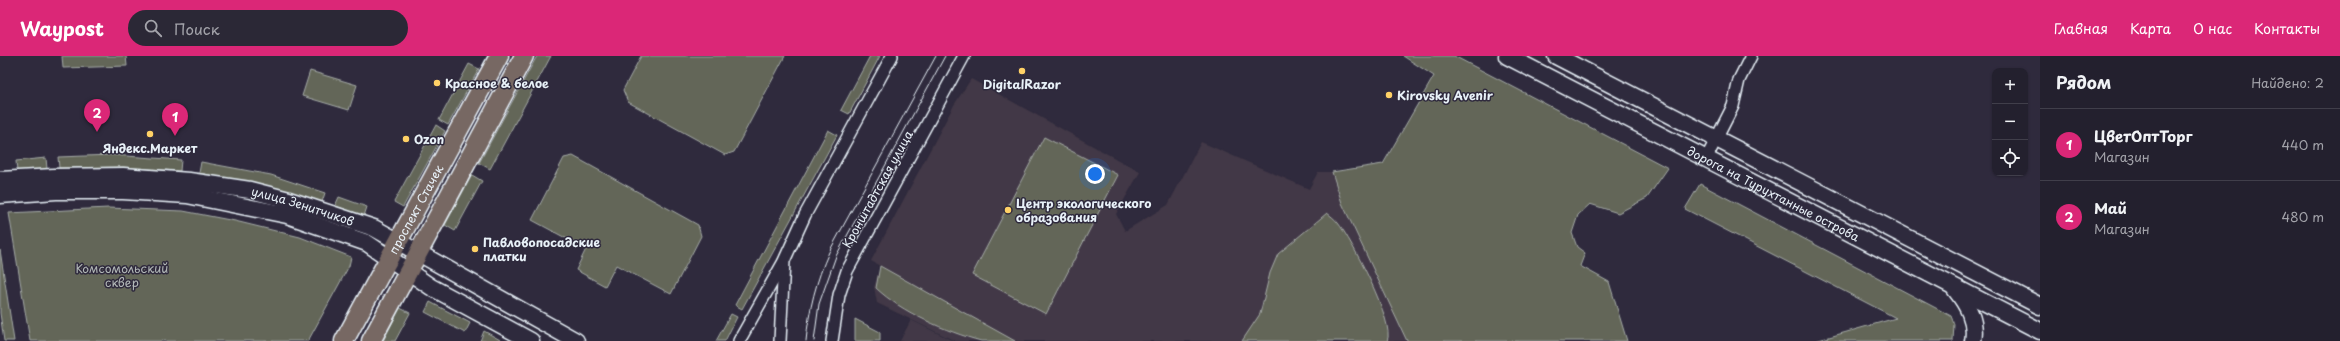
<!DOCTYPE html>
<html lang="ru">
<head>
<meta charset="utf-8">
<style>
	:root { --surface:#23202e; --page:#2b2836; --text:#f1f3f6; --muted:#a3a3aa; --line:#403e4a; --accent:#db2777 }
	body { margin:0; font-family:"Playpen Sans",sans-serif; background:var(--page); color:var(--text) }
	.controls { position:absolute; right:12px; top:12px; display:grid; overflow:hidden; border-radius:8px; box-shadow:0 1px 3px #0004 }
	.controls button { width:36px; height:36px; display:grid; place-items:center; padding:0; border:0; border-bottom:1px solid var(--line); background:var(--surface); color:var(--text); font:20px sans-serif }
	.you { position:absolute; left:1095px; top:118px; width:14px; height:14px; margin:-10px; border:3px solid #fff; border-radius:50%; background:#1a73e8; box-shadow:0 0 0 6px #1a73e833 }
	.badge { display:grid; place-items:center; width:26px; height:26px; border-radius:50%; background:var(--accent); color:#fff; font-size:13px; font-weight:700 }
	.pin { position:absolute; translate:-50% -33px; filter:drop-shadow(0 1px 2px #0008) }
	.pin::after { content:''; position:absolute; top:21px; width:14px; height:12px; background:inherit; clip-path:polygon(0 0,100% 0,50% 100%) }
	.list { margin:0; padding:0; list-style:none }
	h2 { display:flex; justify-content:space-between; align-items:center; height:52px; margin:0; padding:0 16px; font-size:17px }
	h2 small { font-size:13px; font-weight:400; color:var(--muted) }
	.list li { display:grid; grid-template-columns:26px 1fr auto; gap:12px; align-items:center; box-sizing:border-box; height:72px; padding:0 16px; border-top:1px solid var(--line) }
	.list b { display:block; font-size:15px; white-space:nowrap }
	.list p { margin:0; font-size:13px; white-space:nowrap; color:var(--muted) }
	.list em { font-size:13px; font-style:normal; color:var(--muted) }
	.icon { flex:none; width:22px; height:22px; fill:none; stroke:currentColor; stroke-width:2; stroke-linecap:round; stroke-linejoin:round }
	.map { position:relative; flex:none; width:2040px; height:285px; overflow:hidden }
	header { display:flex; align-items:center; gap:24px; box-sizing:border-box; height:56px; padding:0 20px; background:var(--accent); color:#fff }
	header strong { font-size:19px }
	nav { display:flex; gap:22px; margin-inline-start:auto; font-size:14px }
	.search { width:280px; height:36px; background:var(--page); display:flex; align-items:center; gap:10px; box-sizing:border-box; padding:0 14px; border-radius:22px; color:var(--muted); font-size:15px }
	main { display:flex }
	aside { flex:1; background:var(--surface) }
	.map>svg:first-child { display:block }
	.built { fill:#423846 }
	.green { fill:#636658; stroke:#a6aca8 }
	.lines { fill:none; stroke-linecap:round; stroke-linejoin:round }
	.street-casing { stroke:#e8f1f8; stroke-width:14 }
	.secondary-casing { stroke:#e8f1f8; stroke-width:19 }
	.primary-casing { stroke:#e8f1f8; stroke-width:21 }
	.street { stroke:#2f2a3d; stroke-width:11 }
	.secondary { stroke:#2f2a3d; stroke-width:16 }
	.primary { stroke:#776864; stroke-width:18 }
	.tram { stroke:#e8f1f8; stroke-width:1 }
	.poi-dot { fill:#ffd166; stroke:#2f2a3d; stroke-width:1.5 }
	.labels { text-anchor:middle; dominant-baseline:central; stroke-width:3; stroke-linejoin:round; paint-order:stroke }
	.poi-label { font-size:12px; font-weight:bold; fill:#e8f1f8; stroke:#2f2a3d; text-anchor:start }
	.street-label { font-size:12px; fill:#e8f1f8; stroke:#2f2a3d }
	.park-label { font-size:12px; fill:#b3b9b8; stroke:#2f2a3d }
</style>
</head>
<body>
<header>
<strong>Waypost</strong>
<div class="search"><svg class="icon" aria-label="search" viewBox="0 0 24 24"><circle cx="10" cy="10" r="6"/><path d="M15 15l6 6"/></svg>Поиск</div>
<nav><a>Главная</a><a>Карта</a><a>О нас</a><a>Контакты</a></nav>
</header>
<main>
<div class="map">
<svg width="2040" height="285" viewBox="0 0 2040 285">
	<rect width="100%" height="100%" fill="#2f2a3d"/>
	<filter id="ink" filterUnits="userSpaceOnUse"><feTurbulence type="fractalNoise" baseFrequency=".025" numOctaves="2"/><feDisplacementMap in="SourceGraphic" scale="8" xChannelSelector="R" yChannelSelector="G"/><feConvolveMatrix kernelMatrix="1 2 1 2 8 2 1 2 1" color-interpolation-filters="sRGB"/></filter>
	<g filter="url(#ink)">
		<g class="built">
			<polygon points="971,23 1140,116 1116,158 1125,175 1168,149 1201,86 1309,133 1318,116 1332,116 1342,147 1407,285 955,285 877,247 874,231 880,210 871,205 954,49"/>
			<polygon points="911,264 953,285 900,285"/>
		</g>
		<g class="green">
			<polygon points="62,0 126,0 127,10 63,12"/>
			<polygon points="537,0 551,0 490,113 479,107"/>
			<polygon points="641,0 785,0 734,96 725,99 628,46 623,34"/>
			<polygon points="870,0 880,0 849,58 841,54"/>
			<polygon points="1403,0 1454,0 1668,112 1647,142 1618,157 1590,148 1578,159 1572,177 1577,191 1585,197 1580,210 1609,226 1627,285 1407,285 1342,147 1332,116 1383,108 1434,20"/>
			<polygon points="469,8 479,13 448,69 439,64"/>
			<polygon points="310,15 357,29 349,54 302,40"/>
			<polygon points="436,69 445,75 403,151 394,146"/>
			<polygon points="828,74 837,79 742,253 735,249"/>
			<polygon points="1044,81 1118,119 1046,258 972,219"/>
			<polygon points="112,99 181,104 180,115 123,111 59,112 58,101"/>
			<polygon points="573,100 698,169 701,180 671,238 616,209 605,230 576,214 586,193 532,164 564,102"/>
			<polygon points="46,102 47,113 17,116 16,105"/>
			<polygon points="201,106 271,119 325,137 322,146 251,127 199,117"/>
			<polygon points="472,119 482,125 455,175 445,169"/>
			<polygon points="1700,128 1951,260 1954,268 1953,285 1815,285 1896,262 1685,153"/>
			<polygon points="339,141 367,151 364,160 335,150"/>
			<polygon points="108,152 183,155 235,165 300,181 351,201 349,210 308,285 30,285 9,157"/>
			<path d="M1327,157c4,3 8,6 11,10 13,16 58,101 49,118h-145l18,-27 10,-41 8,-19z"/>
			<polygon points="0,194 14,285 4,285 0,257"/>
			<path d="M880,210l135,75c-10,0 -24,0 -34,0 -34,-9 -80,-29 -105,-53z"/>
			<polygon points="430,246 470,267 465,277 425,256"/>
			<polygon points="400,252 410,257 395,285 383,285"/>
			<polygon points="731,258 737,261 725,285 716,285"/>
			<polygon points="855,263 880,276 880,285 855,285"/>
			<polygon points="484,275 502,285 480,285"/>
		</g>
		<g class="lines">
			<g class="street-casing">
				<g id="street">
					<polyline points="1706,103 1733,50 1739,24 1751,0"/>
					<polyline points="739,285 783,207"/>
					<polyline points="780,285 784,205 805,159 892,0"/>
					<polyline points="832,285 839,239 847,215 964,0"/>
				</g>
			</g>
			<g class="secondary-casing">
				<g id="secondary">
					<path id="s1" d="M1507,0l533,275"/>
					<polyline points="1556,0 2040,250"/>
					<path id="s2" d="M0,124l54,-3 69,-1 66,5 61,9 39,10 85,28 202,113"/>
					<polyline points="0,139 56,135 123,135 187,139 287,159 367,187 431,231 531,285"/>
					<path d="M1955,233c12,15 22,32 18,52"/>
				</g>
			</g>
			<g class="primary-casing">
				<g id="primary">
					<path id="s3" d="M344,285l155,-285"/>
					<polyline points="371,285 524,0"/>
				</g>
			</g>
			<use href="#street" class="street"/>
			<use href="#secondary" class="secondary"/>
			<use href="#primary" class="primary"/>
			<g class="tram">
				<path d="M806,285c3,-32 10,-60 23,-89l107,-196"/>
				<polyline points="814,285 819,248 836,200 945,0"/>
			</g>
		</g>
	</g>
	<g class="poi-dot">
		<circle cx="1022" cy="15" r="4"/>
		<circle cx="437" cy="27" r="4"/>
		<circle cx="1389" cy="39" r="4"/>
		<circle cx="150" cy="78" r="4"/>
		<circle cx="406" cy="83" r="4"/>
		<circle cx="1008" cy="154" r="4"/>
		<circle cx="475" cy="193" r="4"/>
	</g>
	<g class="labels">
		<g class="poi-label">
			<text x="445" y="27">Красное &amp; белое</text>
			<text x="1022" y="28" text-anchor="middle">DigitalRazor</text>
			<text x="1397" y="39">Kirovsky Avenir</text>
			<text x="414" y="83">Ozon</text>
			<text x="150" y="92" text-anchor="middle">Яндекс.Маркет</text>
			<text x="1016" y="147">Центр экологического<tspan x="1016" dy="14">образования</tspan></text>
			<text x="483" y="186">Павловопосадские<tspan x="483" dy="14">платки</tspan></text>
		</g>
		<g class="street-label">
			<text transform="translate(877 133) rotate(-61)">Кронштадтская улица</text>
			<text stroke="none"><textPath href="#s1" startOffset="300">дорога на Турухтанные острова</textPath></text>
			<text stroke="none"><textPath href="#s2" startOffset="306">улица Зенитчиков</textPath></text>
			<text stroke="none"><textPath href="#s3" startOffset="150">проспект Стачек</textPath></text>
		</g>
		<g class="park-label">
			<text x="122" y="212">Комсомольский<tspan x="122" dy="14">сквер</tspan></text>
		</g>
	</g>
</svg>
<div class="controls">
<button>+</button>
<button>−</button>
<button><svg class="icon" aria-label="locate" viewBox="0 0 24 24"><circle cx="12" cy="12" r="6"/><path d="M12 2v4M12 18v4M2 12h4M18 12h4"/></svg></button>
</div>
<div class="you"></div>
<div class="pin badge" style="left:175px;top:80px">1</div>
<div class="pin badge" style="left:97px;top:76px">2</div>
</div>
<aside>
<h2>Рядом<small>Найдено: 2</small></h2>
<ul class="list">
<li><span class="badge">1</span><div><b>ЦветОптТорг</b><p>Магазин</p></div><em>440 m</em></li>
<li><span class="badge">2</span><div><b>Май</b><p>Магазин</p></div><em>480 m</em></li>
</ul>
</aside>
</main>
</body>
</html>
